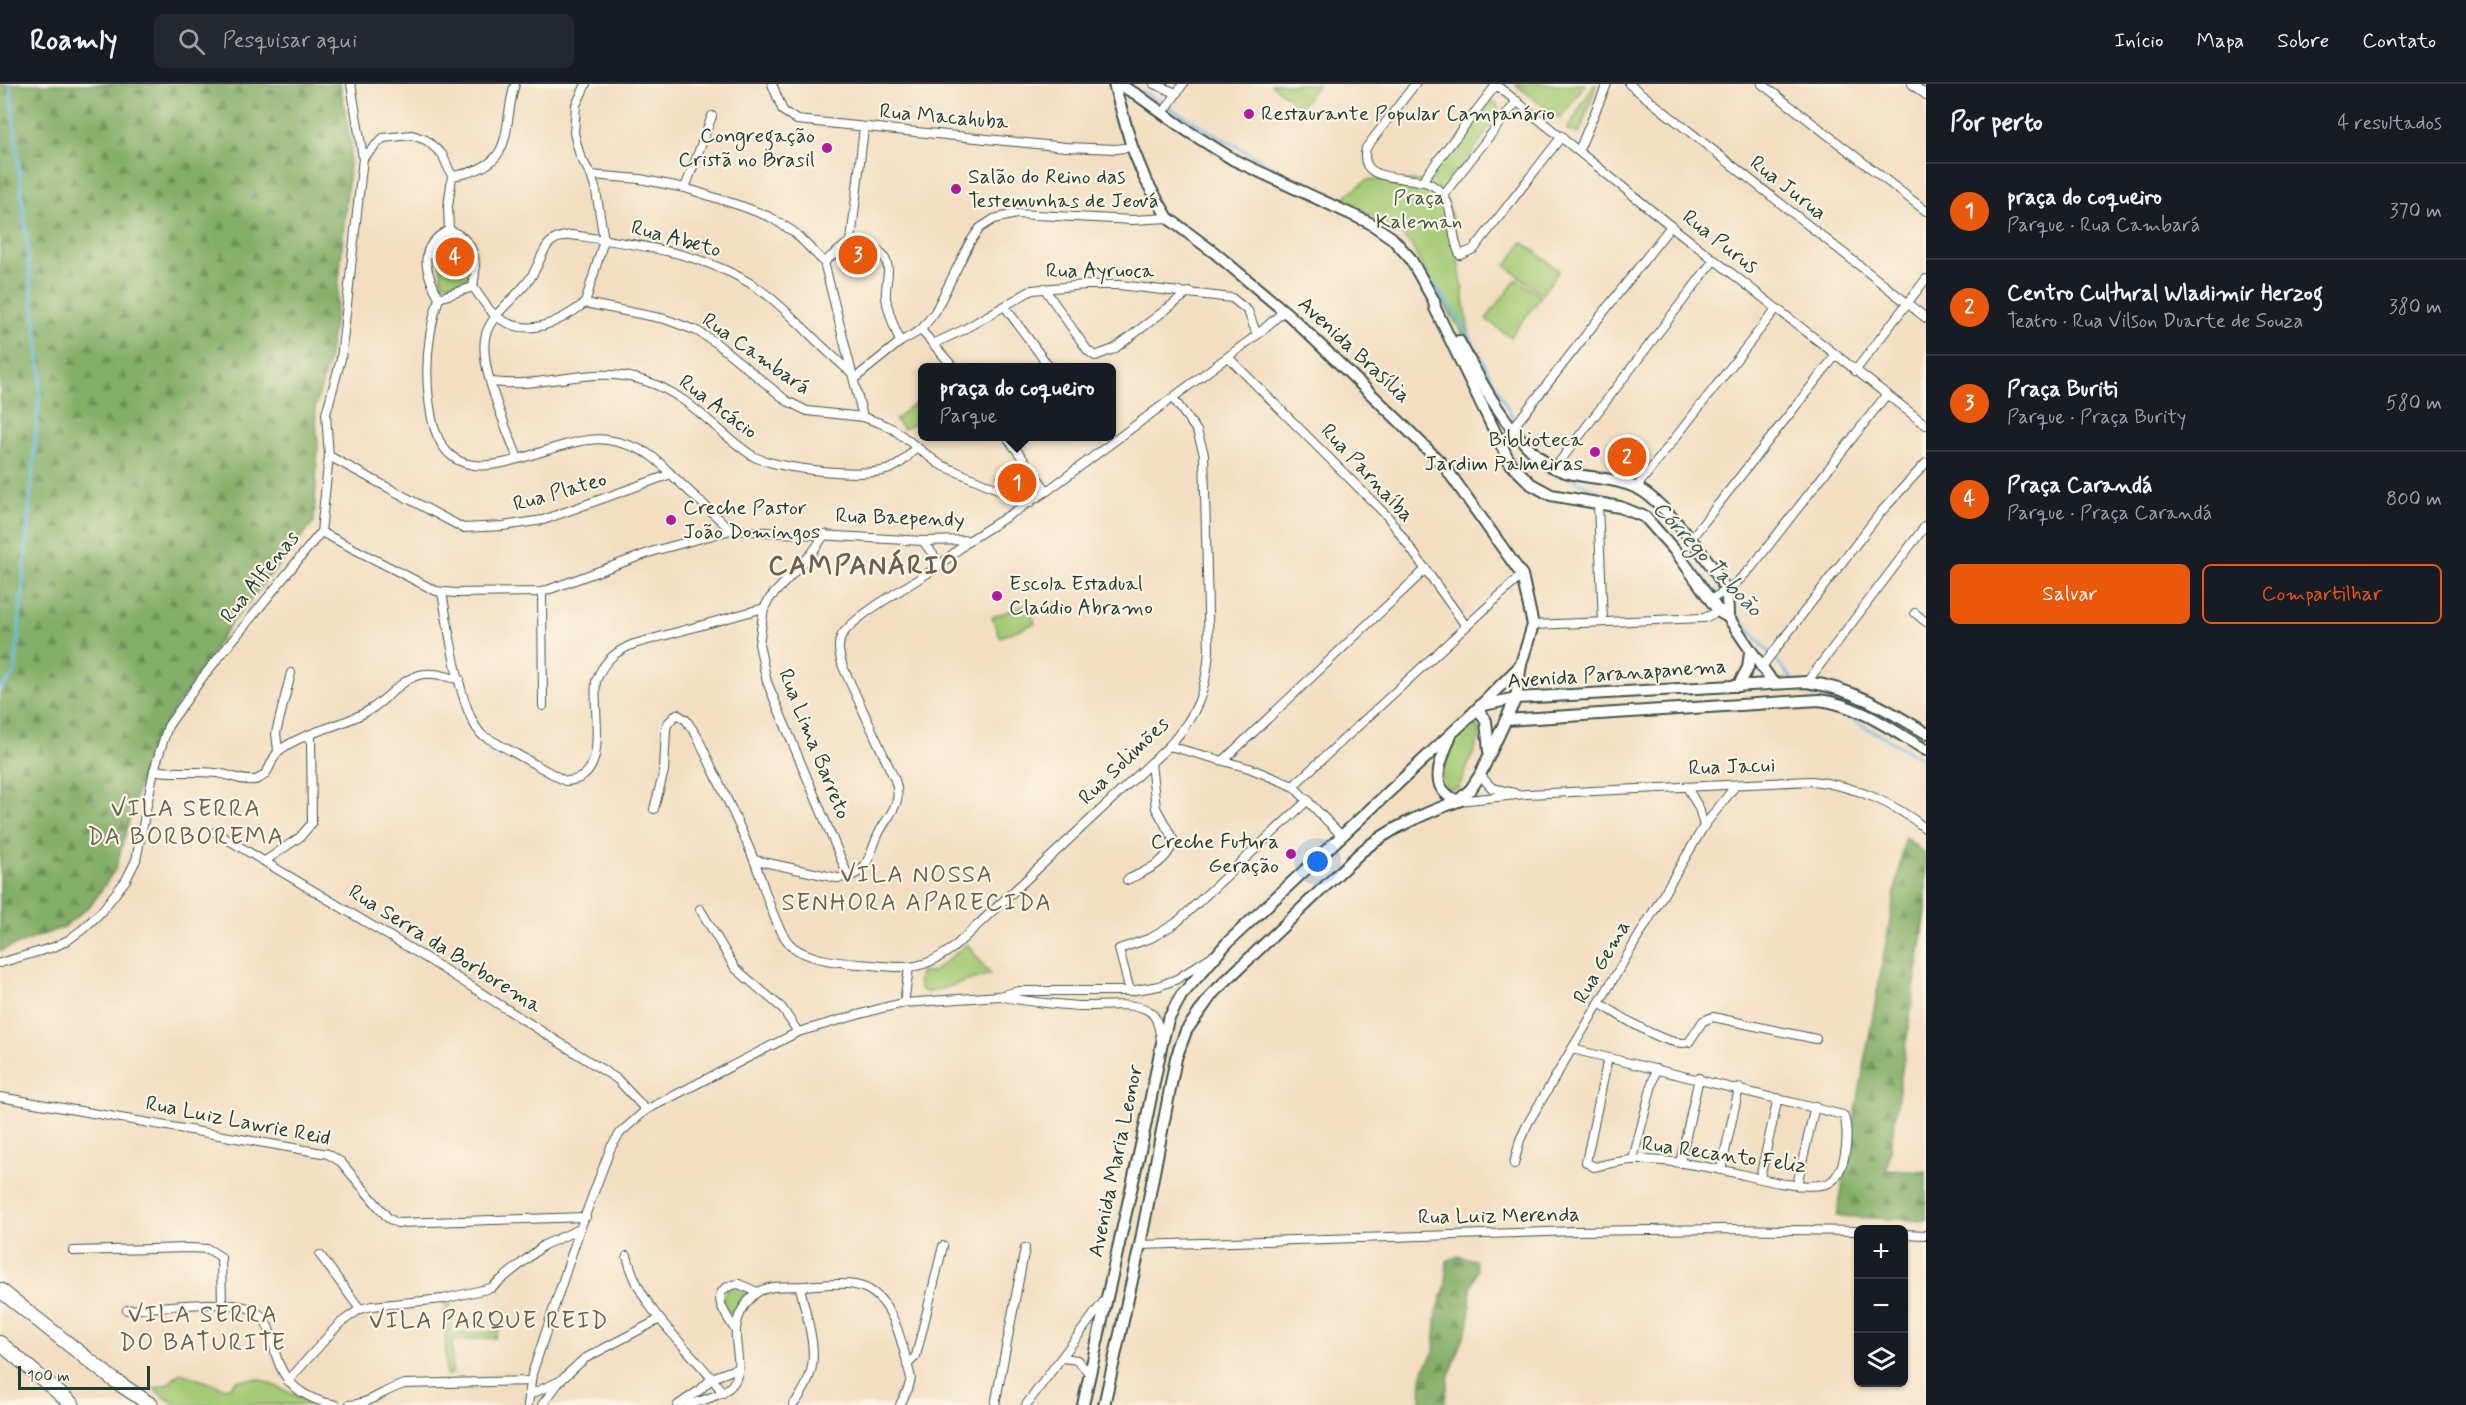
<!DOCTYPE html>
<html lang="pt">
<head>
<meta charset="utf-8">
<style>
	:root { --surface:#171b24; --page:#242831; --text:#f1f3f6; --muted:#9ea1a6; --line:#363941; --accent:#ea580c }
	body { margin:0; font-family:Mynerve,sans-serif; background:var(--page); color:var(--text) }
	.controls { position:absolute; right:18px; bottom:18px; display:grid; overflow:hidden; border-radius:9px; box-shadow:0 2px 4px #0004 }
	.controls button { width:54px; height:54px; display:grid; place-items:center; padding:0; border:0; border-bottom:2px solid var(--line); background:var(--surface); color:var(--text); font:30px sans-serif }
	.scale { position:absolute; left:18px; bottom:15px; width:132px; box-sizing:border-box; padding-left:6px; border:3px solid #1f3d34; border-top:0; font-size:16px; line-height:21px; white-space:nowrap; color:#1f3d34; -webkit-text-stroke:4px #fcf5e5; paint-order:stroke }
	.you { position:absolute; left:1318px; top:778px; width:21px; height:21px; margin:-15px; border:4px solid #fff; border-radius:50%; background:#1a73e8; box-shadow:0 0 0 9px #1a73e833 }
	.badge { display:grid; place-items:center; width:39px; height:39px; border-radius:50%; background:var(--accent); color:#fff; font-size:20px; font-weight:700 }
	.pin { position:absolute; translate:-50% -50%; border:3px solid #fff; box-shadow:0 2px 6px #0006 }
	.popup { position:absolute; left:918px; top:279px; width:198px; height:78px; box-sizing:border-box; display:grid; place-content:center; border-radius:9px; background:var(--surface); filter:drop-shadow(0 2px 4px #0005); font-size:20px; white-space:nowrap; color:var(--muted) }
	.popup b { font-size:22px; color:var(--text) }
	.popup::after { content:''; position:absolute; left:50%; top:100%; margin-left:-12px; border:12px solid transparent; border-top-color:var(--surface) }
	.list { margin:0; padding:0; list-style:none }
	h2 { display:flex; justify-content:space-between; align-items:center; height:78px; margin:0; padding:0 24px; font-size:26px }
	h2 small { font-size:20px; font-weight:400; color:var(--muted) }
	.list li { display:grid; grid-template-columns:39px 1fr auto; gap:18px; align-items:center; box-sizing:border-box; height:96px; padding:0 24px; border-top:2px solid var(--line) }
	.list b { display:block; font-size:22px; white-space:nowrap }
	.list p { margin:0; font-size:20px; white-space:nowrap; color:var(--muted) }
	.list em { font-size:20px; font-style:normal; color:var(--muted) }
	.actions { display:flex; gap:12px; padding:18px 24px }
	.actions a { flex:1; padding:14px 0; border:2px solid var(--accent); border-radius:9px; text-align:center; font-size:21px; color:var(--accent) }
	.actions .main { background:var(--accent); color:#fff }
	.icon { flex:none; width:33px; height:33px; fill:none; stroke:currentColor; stroke-width:2; stroke-linecap:round; stroke-linejoin:round }
	.map { position:relative; flex:none; width:1926px; height:1321px; overflow:hidden }
	header { display:flex; align-items:center; gap:36px; box-sizing:border-box; height:84px; padding:0 30px; background:var(--surface); border-bottom:2px solid var(--line) }
	header strong { font-size:28px }
	nav { display:flex; gap:33px; margin-inline-start:auto; font-size:21px }
	.search { width:420px; height:54px; background:var(--page); display:flex; align-items:center; gap:15px; box-sizing:border-box; padding:0 21px; border-radius:9px; color:var(--muted); font-size:22px }
	main { display:flex }
	aside { flex:1; background:var(--surface) }
	.map>svg:first-child { display:block }
	.forest { fill:url(#forest-firs); stroke:#52764e; stroke-width:1.5 }
	.park { fill:#a5cb76; stroke:#628455; stroke-width:1.5 }
	.lines { fill:none; stroke-linecap:round; stroke-linejoin:round }
	.stream { stroke:#73bceb; stroke-width:3 }
	.street-casing { stroke:#3f5549; stroke-width:10 }
	.secondary-casing { stroke:#3f5549; stroke-width:14 }
	.highway-casing { stroke:#3f5549; stroke-width:16 }
	.street { stroke:#fff; stroke-width:8 }
	.secondary { stroke:#fff; stroke-width:10 }
	.highway { stroke:#fff; stroke-width:14 }
	.poi-dot { fill:#b5179e; stroke:#fcf5e5; stroke-width:2 }
	.labels { text-anchor:middle; dominant-baseline:central; stroke-width:4.5; stroke-linejoin:round; paint-order:stroke }
	.poi-label { font-size:21px; fill:#1f3d34; stroke:#fcf5e5; text-anchor:start }
	.street-label { font-size:21px; fill:#1f3d34; stroke:#fcf5e5 }
	.park-label { font-size:21px; fill:#3a5941; stroke:#fcf5e5 }
	.water-label { font-size:22px; font-style:italic; fill:#345d62; stroke:#fcf5e5 }
	.quarter-label { font-size:24px; letter-spacing:1.5px; fill:#686151; stroke:#fcf5e5 }
	.district-label { font-size:27px; font-weight:bold; letter-spacing:1.5px; fill:#686151; stroke:#fcf5e5 }
</style>
</head>
<body>
<header>
<strong>Roamly</strong>
<div class="search"><svg class="icon" aria-label="search" viewBox="0 0 24 24"><circle cx="10" cy="10" r="6"/><path d="M15 15l6 6"/></svg>Pesquisar aqui</div>
<nav><a>Início</a><a>Mapa</a><a>Sobre</a><a>Contato</a></nav>
</header>
<main>
<div class="map">
<svg width="1926" height="1321" viewBox="0 0 1926 1321">
	<defs>
		<pattern id="forest-firs" width="22" height="20" patternUnits="userSpaceOnUse" patternTransform="scale(1.5)"><rect width="22" height="20" fill="#84af67"/><path d="M5 1l3.5 6h-7zM16 11l3.5 6h-7z" fill="#6b9056"/></pattern>
	</defs>
	<rect width="100%" height="100%" fill="#fcf5e5"/>
	<filter id="ink" filterUnits="userSpaceOnUse"><feTurbulence type="fractalNoise" baseFrequency=".0167" numOctaves="2"/><feDisplacementMap in="SourceGraphic" scale="12" xChannelSelector="R" yChannelSelector="G"/><feConvolveMatrix kernelMatrix="1 2 1 2 8 2 1 2 1" color-interpolation-filters="sRGB"/></filter>
	<filter id="wash" filterUnits="userSpaceOnUse"><feTurbulence type="fractalNoise" baseFrequency=".008" numOctaves="4" result="noise"/><feDisplacementMap in="SourceGraphic" scale="24" xChannelSelector="R" yChannelSelector="G"/><feGaussianBlur stdDeviation="1.35" result="paint"/><feColorMatrix in="noise" values="0 0 0 0 0 0 0 0 0 0 0 0 0 0 0 0 0 1.4 0 .05"/><feComposite in="paint" operator="in"/></filter>
	<g filter="url(#wash)">
		<rect width="100%" height="100%" fill="#f3dec1"/>
		<g class="forest">
			<polygon points="0,0 340,0 351,62 337,220 328,279 315,324 318,360 314,438 231,539 149,664 116,784 92,820 64,843 0,867"/>
			<polygon points="1905,753 1926,771 1926,827 1887,1086 1926,1088 1926,1137 1837,1132"/>
			<polygon points="1458,1172 1475,1176 1477,1186 1471,1204 1469,1239 1449,1293 1444,1321 1421,1321 1422,1289 1434,1268 1437,1228 1446,1200 1447,1177"/>
		</g>
		<g class="park">
			<polygon points="1271,0 1317,0 1318,1 1300,23"/>
			<polygon points="1515,0 1585,0 1560,35"/>
			<polygon points="1594,0 1597,0 1579,50 1567,46"/>
			<polygon points="1491,18 1498,21 1499,29 1444,110 1452,135 1471,262 1431,199 1411,161 1398,147 1342,115 1367,96 1422,97"/>
			<polygon points="450,157 465,159 471,180 469,194 447,200 442,198 439,167"/>
			<polygon points="1523,158 1559,187 1542,210 1506,182"/>
			<polygon points="851,161 868,165 879,178 836,177"/>
			<polygon points="1517,195 1541,213 1510,253 1486,235"/>
			<polygon points="922,315 922,336 904,345 895,337 908,324"/>
			<polygon points="1019,383 1035,402 1022,412 996,396"/>
			<polygon points="1027,521 1035,539 1000,553 992,533"/>
			<path d="M1475,640l6,10 -22,53 -11,3c-17,-25 6,-52 27,-66z"/>
			<path d="M967,860l23,30 -62,19c-11,-2 -11,-12 -7,-21h12z"/>
			<polygon points="743,1203 744,1210 734,1227 727,1228 722,1215 726,1206"/>
			<polygon points="451,1219 451,1251 493,1248 502,1241 495,1254 452,1257 452,1290 446,1291 445,1220"/>
			<polygon points="180,1289 225,1304 231,1302 237,1296 260,1295 316,1321 177,1321 153,1305 168,1300"/>
		</g>
		<g class="lines">
			<g class="stream">
				<polyline points="1142,8 1316,108"/>
				<polyline points="1422,185 1460,235 1516,340"/>
				<polyline points="1568,393 1625,419"/>
				<polyline points="1687,474 1724,517"/>
				<polyline points="1732,526 1793,596"/>
				<polyline points="1797,601 1814,613"/>
				<polyline points="0,606 15,589 41,292 10,0"/>
				<polyline points="1832,624 1926,677"/>
			</g>
		</g>
	</g>
	<g filter="url(#ink)">
		<g class="lines">
			<g class="street-casing">
				<g id="street">
					<polyline points="772,0 783,27 797,36 1066,63 1116,65 1132,63"/>
					<polyline points="1154,0 1176,9"/>
					<path d="M1415,0l-49,64c-9,39 45,25 66,37 26,15 16,47 28,70l14,-6 88,-113"/>
					<polyline points="1495,0 1671,142 1926,341"/>
					<polyline points="1629,0 1926,234"/>
					<polyline points="1762,0 1926,127"/>
					<polyline points="1912,0 1926,11"/>
					<polyline points="1164,28 1183,0"/>
					<polyline points="1579,66 1607,0"/>
					<polyline points="363,74 383,54 412,51 426,56 442,70 452,92 448,123 449,146"/>
					<polyline points="591,91 640,95 685,104 744,123 770,133 794,148 824,178 863,333"/>
					<path d="M452,92c66,-10 49,-45 63,-92"/>
					<polyline points="1422,97 1496,1"/>
					<polyline points="685,104 712,32"/>
					<polyline points="1444,110 1517,17"/>
					<path d="M449,146c27,10 29,32 24,57l-34,11c-14,-27 -23,-51 10,-68z"/>
					<polyline points="851,157 864,43"/>
					<path d="M824,178l27,-21c17,4 36,8 37,29 0,9 -3,19 -2,28 2,15 9,30 14,44"/>
					<path d="M473,203c7,9 14,22 23,29 31,24 64,6 89,-13l19,-63 -8,-49 -5,-16 -11,-19 -6,-23 2,-28 10,-21"/>
					<polyline points="1044,204 1088,267 1095,272 1114,265 1189,208"/>
					<path d="M439,214c-13,40 -15,80 -7,121 21,96 119,12 176,21 12,2 28,7 39,13 10,6 19,16 27,24 19,18 38,35 57,53"/>
					<polyline points="585,219 665,235 697,247 715,258 787,317 807,327 863,333 880,339 893,345 939,380 1030,419"/>
					<polyline points="1005,223 1050,284"/>
					<polyline points="921,246 954,284"/>
					<polyline points="935,259 963,246 1032,206 1085,201 1119,201 1232,214 1248,227 1257,251"/>
					<polyline points="1228,273 1388,433 1466,542"/>
					<polyline points="1855,287 1926,195"/>
					<polyline points="854,295 900,258 921,246 935,228 970,158 980,144 994,135 1016,130 1133,136 1168,134"/>
					<path d="M491,298c11,1 22,2 32,1 44,-2 78,-16 122,-2 44,13 71,51 108,75 22,13 116,23 139,12 10,-4 17,-13 24,-21"/>
					<polyline points="1006,352 1047,407"/>
					<polyline points="1502,358 1671,142"/>
					<polyline points="329,372 463,444 503,442 543,436 671,390"/>
					<path d="M518,375c-11,-31 -43,-98 -31,-128 9,-22 32,-35 44,-54 14,-21 10,-40 41,-42 68,10 144,18 199,63 28,23 52,52 81,75"/>
					<polyline points="1554,385 1714,176"/>
					<polyline points="1636,404 1776,225"/>
					<polyline points="1598,420 1603,538"/>
					<polyline points="321,448 436,507 455,509 542,508 654,467 731,446 923,457 970,456 1047,407 1257,251 1284,227"/>
					<polyline points="825,450 812,469 770,514 764,524 759,560 767,598 849,794"/>
					<polyline points="1690,456 1836,271"/>
					<polyline points="923,457 935,473 937,483"/>
					<polyline points="542,508 543,622"/>
					<path d="M442,509c7,35 17,119 40,142l83,46c47,0 27,-69 31,-100 7,-19 19,-30 38,-37l130,-36"/>
					<polyline points="1711,516 1736,499 1751,484 1887,310"/>
					<polyline points="1915,529 1926,538"/>
					<polyline points="1533,541 1704,534 1722,526"/>
					<polyline points="1761,584 1880,429 1926,379"/>
					<polyline points="1807,598 1926,441"/>
					<polyline points="1169,662 1249,684 1293,702 1342,752"/>
					<polyline points="278,667 276,649 291,589"/>
					<polyline points="1224,676 1426,485"/>
					<path d="M154,686c23,5 45,-1 68,4 11,2 25,9 36,5 13,-5 12,-21 22,-29 27,-20 63,-23 91,-41 16,-10 30,-29 48,-34 13,-4 29,2 41,5"/>
					<polyline points="1480,691 1492,704 1514,709"/>
					<polyline points="1293,702 1522,491"/>
					<polyline points="1687,703 1699,724 1704,742"/>
					<path d="M1458,717l69,-7 285,-13c40,4 83,22 114,48"/>
					<path d="M654,725l10,-38 2,-42 2,-6 9,-9 9,6 11,16c19,41 40,82 57,124 9,22 22,74 39,87 20,15 55,16 79,18 36,4 51,5 81,-17l216,-202c28,-31 37,-54 40,-95l-5,-197 -7,-23 -24,-33"/>
					<polyline points="215,748 426,874 617,995 646,1026"/>
					<path d="M754,776l83,18c33,0 31,-24 43,-47 11,-20 23,-27 15,-51l-52,-113c-3,-11 -7,-21 -1,-32 15,-22 71,-51 95,-68 11,-9 22,-18 33,-27"/>
					<polyline points="265,777 300,753 312,739 311,650"/>
					<path d="M1127,796c20,-10 39,-16 47,-39l-18,-33 -5,-45"/>
					<polyline points="700,825 735,884 782,924 798,948"/>
					<polyline points="0,879 54,863 68,856 83,845 101,828 126,796 136,776 154,686 168,642 202,594 321,448 329,372 326,330 341,275 363,74 351,0"/>
					<polyline points="1130,907 1119,865 1151,854 1176,839 1308,716"/>
					<path d="M1000,912c26,6 53,8 79,10 17,1 56,-5 70,5 9,6 10,19 12,29"/>
					<polyline points="904,919 909,884"/>
					<path d="M1599,919c19,11 69,46 90,39l14,-21 10,-4 103,22"/>
					<path d="M1572,965l271,66c8,15 3,64 -17,69 -33,7 -72,-8 -104,-14 -28,-6 -59,-11 -87,-10 -13,0 -28,4 -41,7l-8,-5 22,-104"/>
					<polyline points="0,1013 328,1070 341,1078 388,1134 397,1139 586,1133"/>
					<polyline points="1633,1075 1656,985"/>
					<polyline points="1680,1079 1699,994"/>
					<polyline points="1514,1080 1520,1056 1528,1039 1704,742 1736,701"/>
					<polyline points="1721,1086 1739,1004"/>
					<polyline points="1760,1094 1778,1014"/>
					<polyline points="1797,1101 1815,1022"/>
					<polyline points="1904,1150 1926,1151"/>
					<polyline points="1140,1161 1576,1147 1722,1145 1858,1147"/>
					<polyline points="73,1167 190,1164 208,1165 221,1173 222,1220"/>
					<polyline points="320,1171 360,1225"/>
					<path d="M627,1172c15,60 62,89 96,137"/>
					<path d="M127,1226c29,-2 105,-13 128,1 13,8 16,23 19,36 7,35 28,52 62,58"/>
					<path d="M736,1247c-11,-17 -31,-43 3,-47l18,8"/>
					<polyline points="1063,1274 1077,1276 1090,1290"/>
					<polyline points="907,1281 916,1272 943,1162"/>
					<polyline points="288,1297 339,1240 360,1225 372,1222 443,1215 491,1204 544,1161 580,1145"/>
					<polyline points="529,1311 560,1297"/>
					<path d="M349,1321c23,-1 35,-16 56,-21l126,-3"/>
					<polyline points="528,1321 532,1290 580,1145 611,1063 621,1048 646,1026 798,948 882,924 904,919 999,912 1019,907 1130,907 1159,902 1177,895 1212,872"/>
					<polyline points="542,1321 560,1297 584,1275 658,1236"/>
					<polyline points="678,1321 700,1306 712,1294 738,1284"/>
					<path d="M688,1321c12,-4 24,-7 35,-13 26,-14 11,-40 13,-62 1,-14 9,-27 19,-36 12,-10 36,-7 50,-8 16,-1 34,-4 50,-1 40,7 47,61 56,93l-3,11 -8,16"/>
					<path d="M793,1321c34,-40 16,-73 7,-118"/>
					<polyline points="995,1321 1025,1164"/>
					<polyline points="1026,1321 1104,1217"/>
				</g>
			</g>
			<g class="secondary-casing">
				<g id="secondary">
					<polyline points="1118,0 1136,10 1186,46 1234,76 1370,139 1392,154 1410,174 1434,217 1435,224 1510,379 1531,400 1551,411 1620,423 1645,433 1677,469 1719,528 1728,533 1773,599"/>
					<path d="M1459,257c22,41 46,88 83,119 27,22 64,13 95,28 24,11 78,77 88,102 3,9 3,18 3,27"/>
					<polyline points="1738,602 1748,584 1750,568"/>
					<path d="M1484,621l32,-7 291,-16c47,7 79,27 119,51"/>
					<polyline points="1478,625 1486,637 1489,667"/>
					<path d="M1506,636l313,-20c40,5 73,30 107,50"/>
					<path d="M1450,653c-9,24 -24,51 8,64"/>
					<polyline points="1083,1321 1142,1057 1162,959 1168,936 1181,912 1227,859 1468,634 1521,581"/>
					<path d="M1104,1321l36,-160 36,-187 10,-27 27,-38 148,-141c29,-24 62,-38 97,-51l13,-12 9,-14 36,-77 5,-34 12,-39 -11,-50 -77,-108 -47,-47 -108,-104 -75,-63 -47,-35 -23,-39 -13,-32 -18,-63"/>
				</g>
			</g>
			<g class="highway-casing">
				<g id="highway">
					<polyline points="0,1206 114,1296 151,1321"/>
					<polyline points="0,1259 73,1321"/>
				</g>
			</g>
			<use href="#street" class="street"/>
			<use href="#secondary" class="secondary"/>
			<use href="#highway" class="highway"/>
		</g>
	</g>
	<g class="poi-dot">
		<circle cx="1249" cy="30" r="6"/>
		<circle cx="827" cy="64" r="6"/>
		<circle cx="956" cy="105" r="6"/>
		<circle cx="1595" cy="368" r="6"/>
		<circle cx="671" cy="436" r="6"/>
		<circle cx="997" cy="512" r="6"/>
		<circle cx="1291" cy="770" r="6"/>
	</g>
	<g class="labels">
		<g class="poi-label">
			<text x="1261" y="30">Restaurante Popular Campanário</text>
			<text x="815" y="52" text-anchor="end">Congregação<tspan x="815" dy="24">Cristã no Brasil</tspan></text>
			<text x="968" y="93">Salão do Reino das<tspan x="968" dy="24">Testemunhas de Jeová</tspan></text>
			<text x="1583" y="356" text-anchor="end">Biblioteca<tspan x="1583" dy="24">Jardim Palmeiras</tspan></text>
			<text x="683" y="424">Creche Pastor<tspan x="683" dy="24">João Domingos</tspan></text>
			<text x="1009" y="500">Escola Estadual<tspan x="1009" dy="24">Claúdio Abramo</tspan></text>
			<text x="1279" y="758" text-anchor="end">Creche Futura<tspan x="1279" dy="24">Geração</tspan></text>
		</g>
		<g class="street-label">
			<text transform="translate(944 33) rotate(5)">Rua Macahuba</text>
			<text transform="translate(1788 104) rotate(38)">Rua Jurua</text>
			<text transform="translate(676 155) rotate(15)">Rua Abeto</text>
			<text transform="translate(1720 158) rotate(38)">Rua Purus</text>
			<text x="1100" y="187">Rua Ayruoca</text>
			<text transform="translate(1354 266) rotate(43)">Avenida Brasília</text>
			<text transform="translate(756 270) rotate(35)">Rua Cambará</text>
			<text transform="translate(718 323) rotate(37)">Rua Acácio</text>
			<text transform="translate(1367 389) rotate(47)">Rua Parnaíba</text>
			<text transform="translate(560 408) rotate(-16)">Rua Plateo</text>
			<text transform="translate(900 434) rotate(2)">Rua Baependy</text>
			<text transform="translate(260 493) rotate(-51)">Rua Alfenas</text>
			<text transform="translate(1617 590) rotate(-4)">Avenida Paranapanema</text>
			<text transform="translate(814 660) rotate(68)">Rua Lima Barreto</text>
			<text transform="translate(1124 677) rotate(-44)">Rua Solimões</text>
			<text transform="translate(1732 683) rotate(-2)">Rua Jacui</text>
			<text transform="translate(445 865) rotate(32)">Rua Serra da Borborema</text>
			<text transform="translate(1602 878) rotate(-60)">Rua Gema</text>
			<text transform="translate(238 1037) rotate(11)">Rua Luiz Lawrie Reid</text>
			<text transform="translate(1724 1071) rotate(8)">Rua Recanto Feliz</text>
			<text transform="translate(1116 1077) rotate(-78)">Avenida Maria Leonor</text>
			<text transform="translate(1499 1132) rotate(-1)">Rua Luiz Merenda</text>
		</g>
		<g class="park-label">
			<text x="1419" y="114">Praça<tspan x="1419" dy="24">Kaleman</tspan></text>
		</g>
		<g class="water-label">
			<text transform="translate(1707 475) rotate(47)">Córrego Taboão</text>
		</g>
		<g class="quarter-label">
			<text x="186" y="725">VILA SERRA<tspan x="186" dy="28">DA BORBOREMA</tspan></text>
			<text x="917" y="791">VILA NOSSA<tspan x="917" dy="28">SENHORA APARECIDA</tspan></text>
			<text x="203" y="1231">VILA SERRA<tspan x="203" dy="28">DO BATURITE</tspan></text>
			<text x="489" y="1237">VILA PARQUE REID</text>
		</g>
		<g class="district-label">
			<text x="864" y="482">CAMPANÁRIO</text>
		</g>
	</g>
</svg>
<div class="controls">
<button>+</button>
<button>−</button>
<button><svg class="icon" aria-label="layers" viewBox="0 0 24 24"><path d="M12 4l9 5-9 5-9-5zM3 14l9 5 9-5"/></svg></button>
</div>
<div class="scale">100 m</div>
<div class="you"></div>
<div class="pin badge" style="left:1017px;top:399px">1</div>
<div class="popup"><b>praça do coqueiro</b>Parque</div>
<div class="pin badge" style="left:1627px;top:373px">2</div>
<div class="pin badge" style="left:858px;top:171px">3</div>
<div class="pin badge" style="left:455px;top:173px">4</div>
</div>
<aside>
<h2>Por perto<small>4 resultados</small></h2>
<ul class="list">
<li><span class="badge">1</span><div><b>praça do coqueiro</b><p>Parque · Rua Cambará</p></div><em>370 m</em></li>
<li><span class="badge">2</span><div><b>Centro Cultural Wladimir Herzog</b><p>Teatro · Rua Vilson Duarte de Souza</p></div><em>380 m</em></li>
<li><span class="badge">3</span><div><b>Praça Buriti</b><p>Parque · Praça Burity</p></div><em>580 m</em></li>
<li><span class="badge">4</span><div><b>Praça Carandá</b><p>Parque · Praça Carandá</p></div><em>800 m</em></li>
</ul>
<div class="actions"><a class="main">Salvar</a><a>Compartilhar</a></div>
</aside>
</main>
</body>
</html>
